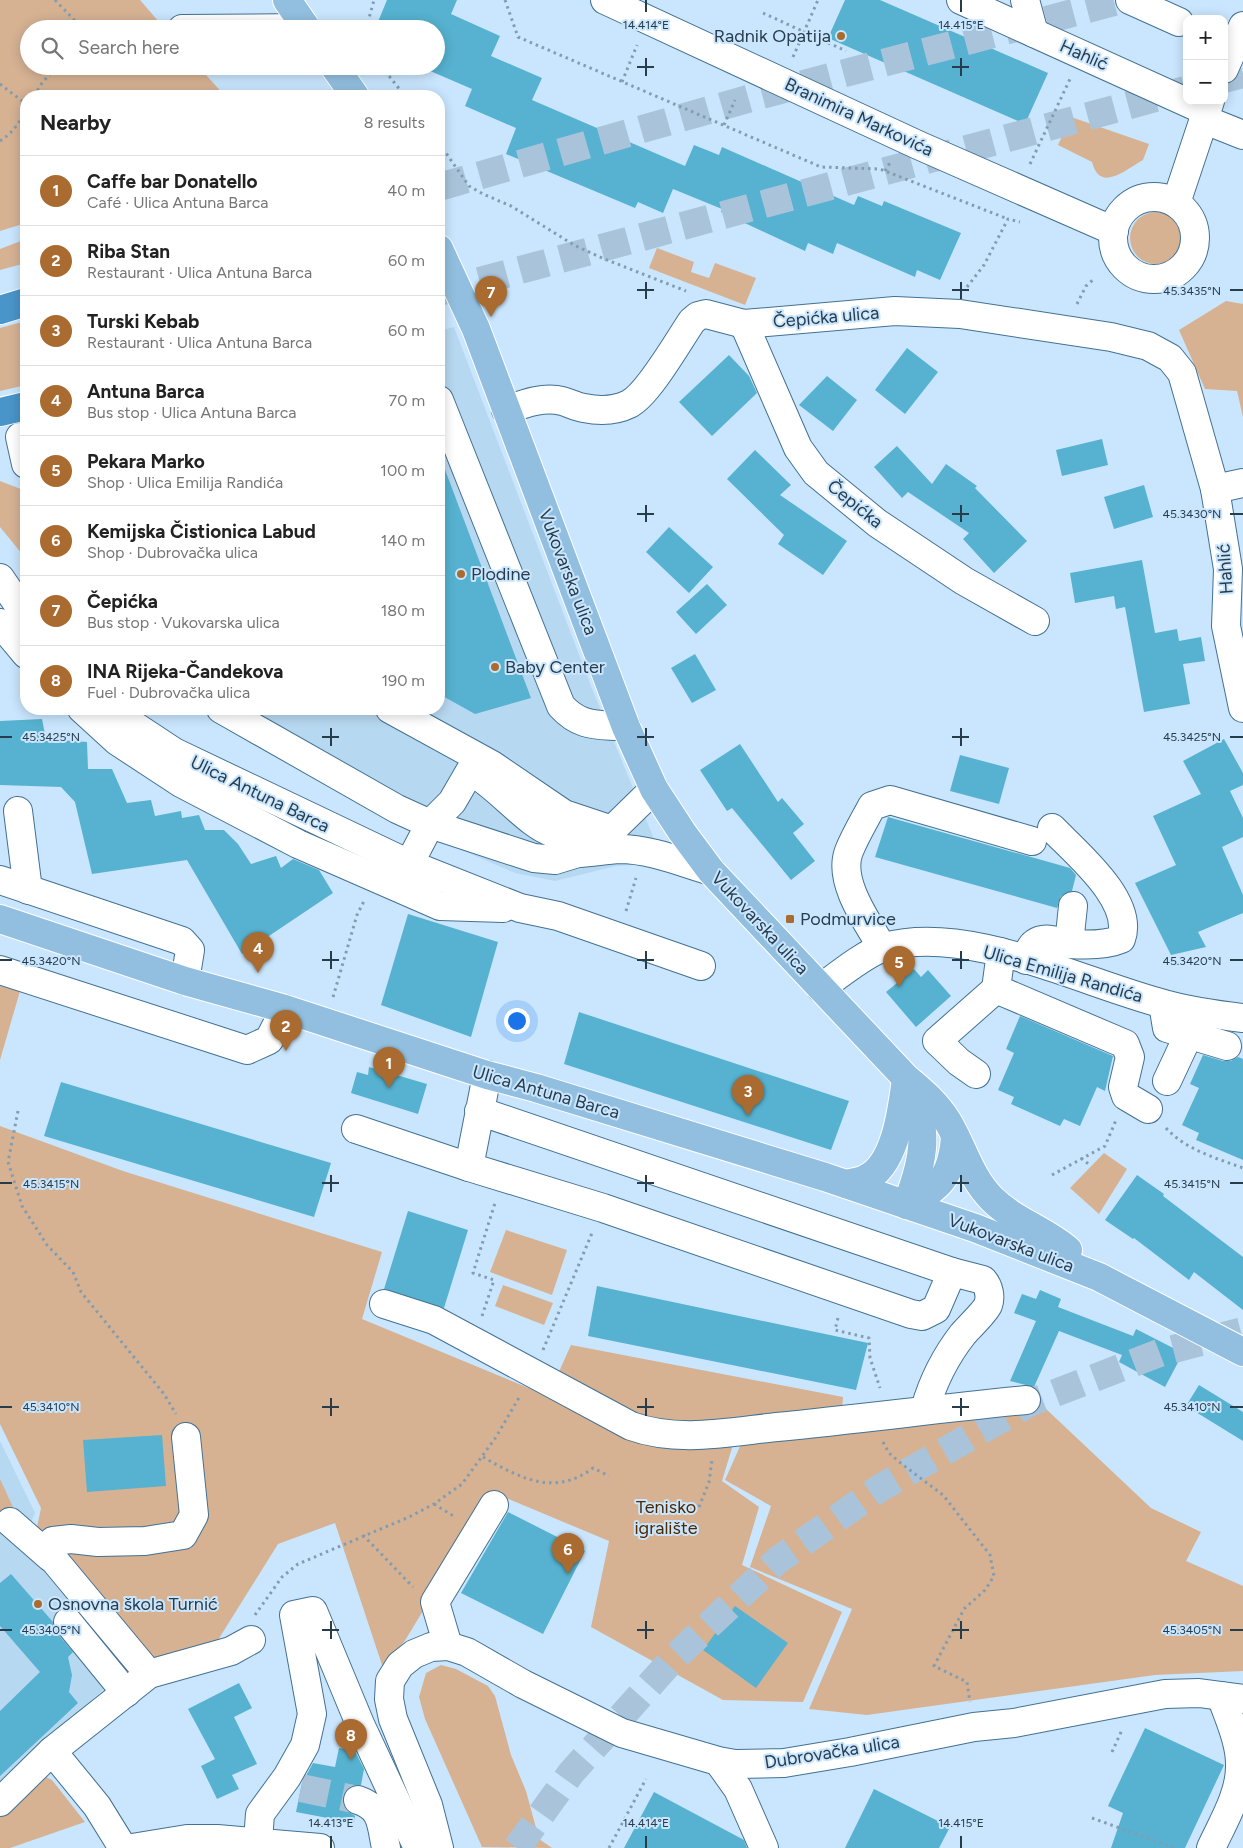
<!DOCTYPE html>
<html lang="en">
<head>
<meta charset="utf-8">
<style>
	:root { --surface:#fff; --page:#f2f2f2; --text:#222; --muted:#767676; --line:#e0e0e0; --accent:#a96b30 }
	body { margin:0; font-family:Figtree,sans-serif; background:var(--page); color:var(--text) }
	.controls { position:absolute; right:15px; top:15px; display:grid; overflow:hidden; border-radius:10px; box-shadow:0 2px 12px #0003 }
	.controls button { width:45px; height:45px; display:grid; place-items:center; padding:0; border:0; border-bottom:1px solid var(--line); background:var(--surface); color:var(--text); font:25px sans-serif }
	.you { position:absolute; left:516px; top:1020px; width:18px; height:18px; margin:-12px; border:4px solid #fff; border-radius:50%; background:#1a73e8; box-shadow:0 0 0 8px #1a73e833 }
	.badge { display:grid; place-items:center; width:32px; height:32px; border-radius:50%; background:var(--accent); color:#fff; font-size:16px; font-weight:700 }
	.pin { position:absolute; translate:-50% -41px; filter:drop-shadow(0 1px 2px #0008) }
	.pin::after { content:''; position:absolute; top:26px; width:18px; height:15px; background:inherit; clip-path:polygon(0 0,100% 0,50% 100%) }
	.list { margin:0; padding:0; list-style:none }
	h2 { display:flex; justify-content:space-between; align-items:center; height:65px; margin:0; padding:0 20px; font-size:21px }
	h2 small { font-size:16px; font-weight:400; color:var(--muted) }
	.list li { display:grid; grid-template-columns:32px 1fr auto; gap:15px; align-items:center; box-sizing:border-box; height:70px; padding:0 20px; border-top:1px solid var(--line) }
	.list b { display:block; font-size:19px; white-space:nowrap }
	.list p { margin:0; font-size:16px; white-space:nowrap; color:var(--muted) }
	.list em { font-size:16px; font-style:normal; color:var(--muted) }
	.icon { flex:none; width:28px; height:28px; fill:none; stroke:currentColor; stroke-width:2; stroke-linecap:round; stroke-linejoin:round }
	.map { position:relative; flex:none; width:1243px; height:1848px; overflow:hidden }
	.search { position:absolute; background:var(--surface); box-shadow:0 2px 12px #0003; left:20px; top:20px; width:425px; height:55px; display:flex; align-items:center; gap:12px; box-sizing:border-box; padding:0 18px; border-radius:28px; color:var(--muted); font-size:19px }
	.panel { position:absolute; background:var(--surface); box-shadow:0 2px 12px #0003; left:20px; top:90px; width:425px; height:625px; border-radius:20px }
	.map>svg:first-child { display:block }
	.built { fill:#b7d8f1 }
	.green { fill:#d6b293 }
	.building { fill:#56b2d0 }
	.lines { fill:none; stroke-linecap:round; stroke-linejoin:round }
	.minor-tunnel { stroke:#a9c4da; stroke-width:28; stroke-dasharray:28 14; stroke-linecap:butt }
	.major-tunnel { stroke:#a9c4da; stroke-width:28; stroke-dasharray:28 14; stroke-linecap:butt }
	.highway-tunnel { stroke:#a9c4da; stroke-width:28; stroke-dasharray:28 14; stroke-linecap:butt }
	.minor-casing { stroke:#437193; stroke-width:30 }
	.major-casing { stroke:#fff; stroke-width:30 }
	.highway-casing { stroke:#fff; stroke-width:30 }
	.path { stroke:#829cb0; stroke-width:3; stroke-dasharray:2.5 4; stroke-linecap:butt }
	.minor { stroke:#fff; stroke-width:28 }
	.major { stroke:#92bfdf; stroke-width:28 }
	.highway { stroke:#4994c9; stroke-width:28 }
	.ticks { fill:none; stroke:#283d4c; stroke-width:2 }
	.poi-dot { fill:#a96b30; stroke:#c9e6fe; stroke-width:2 }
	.labels { text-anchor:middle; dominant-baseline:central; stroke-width:4; stroke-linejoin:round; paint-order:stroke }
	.poi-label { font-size:18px; fill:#283d4c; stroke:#c9e6fe; text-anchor:start }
	.street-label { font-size:18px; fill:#283d4c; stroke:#c9e6fe }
	.park-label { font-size:18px; fill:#4e2800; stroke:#c9e6fe }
	.ticks-label { font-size:12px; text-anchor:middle; fill:#283d4c; stroke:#c9e6fe; stroke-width:4; stroke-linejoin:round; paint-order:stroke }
</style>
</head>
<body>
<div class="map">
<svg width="1243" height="1848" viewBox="0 0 1243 1848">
	<rect width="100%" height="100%" fill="#c9e6fe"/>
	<g class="built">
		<polygon points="454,327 591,686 664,863 616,866 555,881 515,873 436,839 206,709 439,709 439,331"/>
		<polygon points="0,1441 35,1513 24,1540 127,1668 0,1783"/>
	</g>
	<g class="green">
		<polygon points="0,0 140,0 165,29 29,29 29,66 198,66 225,96 26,96 26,223 0,231"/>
		<path d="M1071,117l78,27 -6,16c-18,10 -43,33 -51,2l-34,-17z"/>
		<circle cx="1156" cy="238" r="26"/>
		<polygon points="26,239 26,263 0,270 0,249"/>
		<polygon points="657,248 694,262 691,272 709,278 715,263 756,278 745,305 649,268"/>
		<polygon points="1226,301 1243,304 1243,417 1237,391 1205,389 1179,330"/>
		<polygon points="26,321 26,385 0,391 0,328"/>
		<polygon points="0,481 26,491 26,554 23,555 0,527"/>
		<polygon points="0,983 20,991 0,1060"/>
		<polygon points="0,1126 123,1171 382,1252 362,1319 548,1396 571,1345 843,1397 842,1411 741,1418 722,1481 759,1507 742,1565 842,1612 803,1702 723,1700 591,1627 609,1541 494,1493 406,1639 383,1668 335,1523 278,1544 213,1648 154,1660 35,1537 41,1508 0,1424"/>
		<polygon points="1104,1153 1127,1169 1099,1214 1070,1188"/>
		<polygon points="506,1230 567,1250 552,1295 490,1272"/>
		<polygon points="503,1285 553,1303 544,1325 495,1306"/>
		<polygon points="1044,1407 1151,1508 1201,1532 1186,1561 1243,1586 1243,1671 1155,1675 867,1715 809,1709 852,1609 750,1567 771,1506 725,1480 741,1444"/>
		<polygon points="0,1479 18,1518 0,1526"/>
		<polygon points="441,1665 456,1669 488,1686 495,1696 511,1755 526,1791 539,1839 552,1848 482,1847 425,1719 419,1697 426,1673"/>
		<polygon points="38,1773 52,1780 85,1822 10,1848 0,1848 0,1817"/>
	</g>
	<g class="building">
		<polygon points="387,0 457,0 451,14 500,36 491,56 542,78 532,100 685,166 694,145 719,155 722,147 854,205 858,196 882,206 884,201 961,233 940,280 917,270 915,277 837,243 833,254 808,243 805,251 721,212 722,209 673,189 663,213 638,202 635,208 506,154 516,128 465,106 472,89 421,67 436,66 438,29 375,29"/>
		<polygon points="845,0 880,0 1048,73 1025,124 828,38"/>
		<polygon points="907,348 938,372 905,414 875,390"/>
		<polygon points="729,355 749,376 757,393 712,436 679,402"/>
		<polygon points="827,376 857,400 833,431 799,405"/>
		<polygon points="1102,439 1108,465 1062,476 1056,450"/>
		<polygon points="897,446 932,484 946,464 977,486 975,488 1027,541 994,573 963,539 969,533 908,492 902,498 874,467"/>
		<polygon points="755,450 791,485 780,495 847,541 823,575 778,544 784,535 727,479"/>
		<polygon points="439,459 441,459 531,698 475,714 439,694"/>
		<polygon points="1144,485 1153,517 1114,529 1104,497"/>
		<polygon points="669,527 713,567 689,593 646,552"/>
		<polygon points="1142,560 1155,633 1177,629 1179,641 1201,637 1205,661 1183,664 1190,704 1144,712 1125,607 1116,609 1114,596 1075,603 1070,573"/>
		<polygon points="707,584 727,605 696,634 676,612"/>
		<polygon points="695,654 716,690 692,703 671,668"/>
		<polygon points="42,719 46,739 87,742 88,769 112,769 127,803 151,800 155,816 181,811 182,818 199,815 205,830 224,830 238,844 251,864 276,856 281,868 293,859 319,870 333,893 242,954 187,860 92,874 75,802 61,787 0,785 0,721"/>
		<polygon points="1224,739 1243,773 1243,785 1230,791 1243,818 1243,837 1222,847 1243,895 1243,913 1198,932 1206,947 1171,955 1135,883 1176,865 1153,816 1201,794 1183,761"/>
		<polygon points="740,744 778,802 782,798 804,824 793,833 815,861 791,880 732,808 727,811 700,770"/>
		<polygon points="960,755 1009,768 999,804 950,791"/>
		<polygon points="888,817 1070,868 1076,875 1072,891 1061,896 1057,908 875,857"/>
		<polygon points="408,914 498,942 471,1037 381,1005"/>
		<polygon points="914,969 921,977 928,970 951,996 916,1027 886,992"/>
		<polygon points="579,1012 849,1101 831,1150 564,1064"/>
		<polygon points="1020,1016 1113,1056 1105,1091 1097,1087 1080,1126 1064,1119 1060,1126 1011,1104 1014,1097 998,1090 1014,1053 1006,1049"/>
		<polygon points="1203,1055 1223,1061 1231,1061 1238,1057 1243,1059 1243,1160 1196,1140 1199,1133 1182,1125 1199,1088 1190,1084"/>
		<polygon points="369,1067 427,1084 418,1114 351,1093 357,1072 368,1075"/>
		<polygon points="61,1082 331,1163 314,1217 44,1136"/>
		<polygon points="1137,1175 1164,1194 1163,1196 1243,1257 1243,1310 1194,1272 1189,1280 1134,1238 1133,1239 1105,1220"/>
		<polygon points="408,1211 468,1230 444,1308 384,1289"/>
		<polygon points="597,1286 868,1343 856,1390 588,1336"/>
		<polygon points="1040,1290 1061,1299 1058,1307 1133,1336 1136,1329 1183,1353 1165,1387 1119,1362 1122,1355 1059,1331 1034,1387 1010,1381 1036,1321 1014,1313 1022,1294 1036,1299"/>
		<polygon points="1199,1385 1243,1412 1243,1441 1186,1406"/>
		<polygon points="162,1435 166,1486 87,1492 83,1440"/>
		<polygon points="508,1512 585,1551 543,1634 461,1593"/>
		<polygon points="11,1574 53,1622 56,1632 73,1652 68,1657 72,1675 69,1692 78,1703 0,1776 0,1711 40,1672 0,1626 0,1583"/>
		<polygon points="735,1606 788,1643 756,1688 703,1650"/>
		<polygon points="239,1683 252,1708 234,1717 257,1764 232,1775 239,1789 217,1799 201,1766 215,1759 188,1709"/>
		<polygon points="1145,1728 1224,1765 1185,1848 1111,1848 1123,1813 1108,1806"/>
		<polygon points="339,1748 355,1751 364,1769 361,1785 349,1787 343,1794 342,1802 345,1809 355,1816 354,1823 296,1812 302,1783 313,1763 335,1767"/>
		<polygon points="874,1789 950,1827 939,1848 845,1848"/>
		<polygon points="654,1792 744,1840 747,1848 624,1848"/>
	</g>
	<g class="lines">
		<polyline class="minor-tunnel" points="301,1788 358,1800"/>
		<polyline class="major-tunnel" points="517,1848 571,1773 672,1660 778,1560 880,1488 1029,1403 1162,1352 1243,1331"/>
		<g class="highway-tunnel">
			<polyline points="1224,79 1243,74"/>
			<polyline points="439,187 758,96 1122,0"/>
			<polyline points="439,292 1185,90"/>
		</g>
		<g class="minor-casing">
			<g id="minor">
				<polyline points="605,0 918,145 1114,231"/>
				<polyline points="961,0 1206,111"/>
				<polyline points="1025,0 1034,33"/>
				<polyline points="1130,0 1179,22"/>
				<polyline points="182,29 306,28"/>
				<polyline points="1224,69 1243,26"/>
				<polyline points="1203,119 1243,135"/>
				<circle cx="1154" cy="238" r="41"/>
				<polyline points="1176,203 1210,101"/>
				<polyline points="744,324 798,448 816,473 877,523 964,581 1035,621"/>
				<path d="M439,400l122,306c20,22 37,18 65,21"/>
				<path d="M506,410c17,-6 38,-14 56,-9 8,2 14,6 22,7 15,3 31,3 45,-4 19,-9 50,-64 63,-83l6,-5 8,-2 38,10 151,-13 65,3 151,23 37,9 22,12 12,15 33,116 13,80 -2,57 17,82"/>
				<polyline points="20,437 26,464"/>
				<polyline points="1215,489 1243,483"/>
				<polyline points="0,578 26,616"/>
				<polyline points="0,623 26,654"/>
				<polyline points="82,709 117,741 181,783 298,844 440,906 503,908"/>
				<polyline points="109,709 174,752 409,864 520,908 558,916 701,966"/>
				<polyline points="221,709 397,809 430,824 534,858 555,860 578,853 612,830 654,789"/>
				<polyline points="390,709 492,765 564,814 612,830"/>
				<path d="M478,776c23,14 53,51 76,57 12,4 23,-3 33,-9"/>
				<polyline points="18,811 28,890"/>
				<path d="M579,853c13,-1 27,-3 40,-4 31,0 62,13 92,22"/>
				<polyline points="409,864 430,824 452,802 470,771"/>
				<polyline points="0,880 182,941 190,950 185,981"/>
				<polyline points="1069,944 1073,906"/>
				<path d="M882,947c-14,-24 -45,-66 -33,-96 6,-15 15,-30 23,-45l18,-6 142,41"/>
				<polyline points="1001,952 996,989 1125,1044 1130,1057 1123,1087 1126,1096 1148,1109"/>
				<path d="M1026,960c2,-6 4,-14 9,-17 11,-8 23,0 35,1 15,1 37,1 51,-5 14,-38 -45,-86 -69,-111"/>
				<polyline points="0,970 247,1050 269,1040 285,1009"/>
				<path d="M821,988c16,-12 46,-36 64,-41 84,-23 198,36 279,57 26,7 53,11 79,14"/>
				<polyline points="1163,1004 1167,1028 1227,1046"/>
				<polyline points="976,1074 959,1062 937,1041 996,989"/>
				<polyline points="1167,1081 1189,1034"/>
				<polyline points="479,1111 952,1272 936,1309 922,1316 911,1314 603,1208 469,1167 487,1075"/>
				<polyline points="356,1129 469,1167"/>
				<path d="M384,1304l50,16 197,106c47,17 98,6 146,1 83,-8 166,-19 249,-27"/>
				<path d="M925,1409c8,-28 20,-52 38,-75 6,-7 22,-22 25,-29 3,-8 1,-18 -5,-25l-31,-8"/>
				<polyline points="10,1522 50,1557"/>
				<polyline points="68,1622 126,1693"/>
				<polyline points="448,1646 435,1602 494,1505"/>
				<polyline points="149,1674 45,1549 53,1541 71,1539 98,1542 145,1541 183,1535 194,1515 186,1437"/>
				<polyline points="52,1751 97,1806 123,1848"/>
				<polyline points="718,1761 738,1789 764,1848"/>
				<path d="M358,1800c25,8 23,25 28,48"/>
				<polyline points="0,1802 52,1751 149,1674 231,1651 251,1640"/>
				<polyline points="258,1841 260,1814 287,1777 305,1745 312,1714 294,1615 313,1611 360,1724 418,1848"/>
				<polyline points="132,1848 187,1839 217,1839 320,1848"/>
				<polyline points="439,1848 428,1805 393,1719 389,1699 390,1681 400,1665 414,1654 431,1647 448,1646 467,1652 523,1684 622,1733 718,1761 735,1764 784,1763 850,1752 974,1727 1014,1723 1165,1694 1199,1693 1243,1699"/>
				<path d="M1211,1848c11,-24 29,-53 29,-81 1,-23 -11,-49 -19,-71"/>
			</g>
		</g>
		<g class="major-casing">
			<g id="major">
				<polyline points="287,0 307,29"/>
				<polyline points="334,66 355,96"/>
				<path d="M439,249l37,80 150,398 28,62 28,43 29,39 195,207c16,13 31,26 42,44 15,25 22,55 44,77 22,22 53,31 76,51"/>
				<polyline points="0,919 185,981 285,1009 487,1075 536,1088 825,1177 975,1228 1099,1277 1243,1352"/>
				<path d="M846,1184c6,-2 13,-2 19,-5 31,-13 37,-71 41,-100"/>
				<path d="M907,1205c18,-51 23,-74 0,-125"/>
				<path d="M907,1205c33,-18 45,-28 48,-68"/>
			</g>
		</g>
		<g class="highway-casing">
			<g id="highway">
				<polyline points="0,310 26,302"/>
				<polyline points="0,412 26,406"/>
			</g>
		</g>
		<g class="path">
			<polyline points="55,0 83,29"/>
			<polyline points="505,0 518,37 821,167 880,169 1008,219"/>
			<polyline points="763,13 846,51"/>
			<polyline points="366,29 374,0"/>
			<polyline points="793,57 818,0"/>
			<polyline points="381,66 405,96"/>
			<polyline points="622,82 637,45"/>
			<polyline points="0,84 26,104"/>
			<polyline points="34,96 42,83 57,66"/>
			<polyline points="724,125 735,100"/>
			<path d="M0,141c12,-8 20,-18 26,-32"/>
			<polyline points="439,143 469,186 483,194 511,206 574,245 602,258 686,291"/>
			<polyline points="1030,164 1070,79"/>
			<polyline points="885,171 891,161"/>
			<polyline points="967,287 984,265 1008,219 1020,222"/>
			<polyline points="1077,304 1086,286 1094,279"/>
			<polyline points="626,911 636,878"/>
			<polyline points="333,997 357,915 364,901"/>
			<polyline points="18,1111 8,1162 22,1206 47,1245 73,1272 81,1292 164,1394 176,1414"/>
			<path d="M1166,1128c20,22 50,30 77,40"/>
			<polyline points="1081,1158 1091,1166"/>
			<polyline points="1052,1175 1105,1146 1116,1120"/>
			<polyline points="482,1316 494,1280 473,1273 495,1203"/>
			<polyline points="838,1318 835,1330 869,1338 870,1358 880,1388"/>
			<polyline points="543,1350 592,1233"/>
			<polyline points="883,1442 889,1453 903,1465 943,1495 990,1555 994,1576 985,1590 964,1609 934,1666 967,1682 970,1702"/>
			<path d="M483,1457c37,21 71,40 110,11l16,8"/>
			<polyline points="434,1504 455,1517"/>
			<polyline points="699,1507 709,1482 712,1460"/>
			<polyline points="363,1535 413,1587"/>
			<polyline points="255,1615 282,1577 298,1564 409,1517 434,1504 462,1484 496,1437 520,1396"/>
			<polyline points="1112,1752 1122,1730"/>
			<polyline points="1092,1818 1175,1848"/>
			<polyline points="609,1848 646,1779"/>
		</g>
		<use href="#minor" class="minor"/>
		<use href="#major" class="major"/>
		<use href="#highway" class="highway"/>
	</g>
	<path class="ticks" d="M646,0v12M961,0v12M646,58v18M961,58v18M637,67h17M952,67h17M646,282v17M961,282v17M637,290h17M952,290h17M1230,290h13M646,505v17M961,505v17M637,514h17M952,514h17M1230,514h13M331,728v18M646,728v18M961,728v18M0,737h12M322,737h17M637,737h17M952,737h17M1230,737h13M331,951v18M646,951v18M961,951v18M0,960h12M322,960h17M637,960h17M952,960h17M1230,960h13M331,1175v17M646,1175v17M961,1175v17M0,1183h12M322,1183h17M637,1183h17M952,1183h17M1230,1183h13M331,1398v18M646,1398v18M961,1398v18M0,1407h12M322,1407h17M637,1407h17M952,1407h17M1230,1407h13M331,1621v18M646,1621v18M961,1621v18M0,1630h12M322,1630h17M637,1630h17M952,1630h17M1230,1630h13M331,1836v12M646,1836v12M961,1836v12"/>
	<g class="poi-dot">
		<circle cx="841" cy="36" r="5"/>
		<circle cx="461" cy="574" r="5"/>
		<circle cx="495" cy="667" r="5"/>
		<rect x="785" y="914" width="10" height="10" rx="2.5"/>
		<circle cx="38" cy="1604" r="5"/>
	</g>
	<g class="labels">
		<g class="poi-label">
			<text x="831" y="36" text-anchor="end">Radnik Opatija</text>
			<text x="471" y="574">Plodine</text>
			<text x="505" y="667">Baby Center</text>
			<text x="800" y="919">Podmurvice</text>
			<text x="48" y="1604">Osnovna škola Turnić</text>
		</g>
		<g class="street-label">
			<text transform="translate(1084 55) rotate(24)">Hahlić</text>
			<text transform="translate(859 117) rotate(25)">Branimira Markovića</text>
			<text transform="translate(826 317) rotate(-5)">Čepićka ulica</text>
			<text transform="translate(855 504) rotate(39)">Čepićka</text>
			<text transform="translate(1225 569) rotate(-94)">Hahlić</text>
			<text transform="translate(568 572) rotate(69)">Vukovarska ulica</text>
			<text transform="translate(260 794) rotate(26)">Ulica Antuna Barca</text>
			<text transform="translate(760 923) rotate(47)">Vukovarska ulica</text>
			<text transform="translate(1063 974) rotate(16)">Ulica Emilija Randića</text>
			<text transform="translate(546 1092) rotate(16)">Ulica Antuna Barca</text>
			<text transform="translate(1011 1243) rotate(21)">Vukovarska ulica</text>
			<text transform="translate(832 1752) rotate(-9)">Dubrovačka ulica</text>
		</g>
		<g class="park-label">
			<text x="666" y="1507">Tenisko<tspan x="666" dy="21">igralište</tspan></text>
		</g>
	</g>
	<g class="ticks-label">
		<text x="646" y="29">14.414°E</text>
		<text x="961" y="29">14.415°E</text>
		<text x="1192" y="295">45.3435°N</text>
		<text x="1192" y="518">45.3430°N</text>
		<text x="51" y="741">45.3425°N</text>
		<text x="1192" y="741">45.3425°N</text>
		<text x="51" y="965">45.3420°N</text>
		<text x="1192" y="965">45.3420°N</text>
		<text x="51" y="1188">45.3415°N</text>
		<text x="1192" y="1188">45.3415°N</text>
		<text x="51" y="1411">45.3410°N</text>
		<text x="1192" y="1411">45.3410°N</text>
		<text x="51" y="1634">45.3405°N</text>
		<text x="1192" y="1634">45.3405°N</text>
		<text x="331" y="1827">14.413°E</text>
		<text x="646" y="1827">14.414°E</text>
		<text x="961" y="1827">14.415°E</text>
	</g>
</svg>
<div class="controls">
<button>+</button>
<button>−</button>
</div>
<div class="you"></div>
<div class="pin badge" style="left:389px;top:1088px">1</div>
<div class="pin badge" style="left:286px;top:1051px">2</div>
<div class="pin badge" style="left:748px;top:1116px">3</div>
<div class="pin badge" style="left:258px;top:973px">4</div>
<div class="pin badge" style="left:899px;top:987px">5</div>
<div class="pin badge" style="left:568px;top:1574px">6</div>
<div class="pin badge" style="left:491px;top:317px">7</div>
<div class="pin badge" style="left:351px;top:1760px">8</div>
<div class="search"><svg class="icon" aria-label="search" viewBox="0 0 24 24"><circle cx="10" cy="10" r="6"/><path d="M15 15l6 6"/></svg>Search here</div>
<section class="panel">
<h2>Nearby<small>8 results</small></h2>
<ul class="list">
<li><span class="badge">1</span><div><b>Caffe bar Donatello</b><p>Café · Ulica Antuna Barca</p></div><em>40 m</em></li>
<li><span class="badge">2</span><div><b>Riba Stan</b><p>Restaurant · Ulica Antuna Barca</p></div><em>60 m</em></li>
<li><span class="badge">3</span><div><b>Turski Kebab</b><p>Restaurant · Ulica Antuna Barca</p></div><em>60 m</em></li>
<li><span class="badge">4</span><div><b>Antuna Barca</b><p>Bus stop · Ulica Antuna Barca</p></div><em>70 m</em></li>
<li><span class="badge">5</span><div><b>Pekara Marko</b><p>Shop · Ulica Emilija Randića</p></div><em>100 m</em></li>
<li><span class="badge">6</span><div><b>Kemijska Čistionica Labud</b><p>Shop · Dubrovačka ulica</p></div><em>140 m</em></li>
<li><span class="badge">7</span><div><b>Čepićka</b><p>Bus stop · Vukovarska ulica</p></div><em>180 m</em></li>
<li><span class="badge">8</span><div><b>INA Rijeka-Čandekova</b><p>Fuel · Dubrovačka ulica</p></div><em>190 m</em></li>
</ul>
</section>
</div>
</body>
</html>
